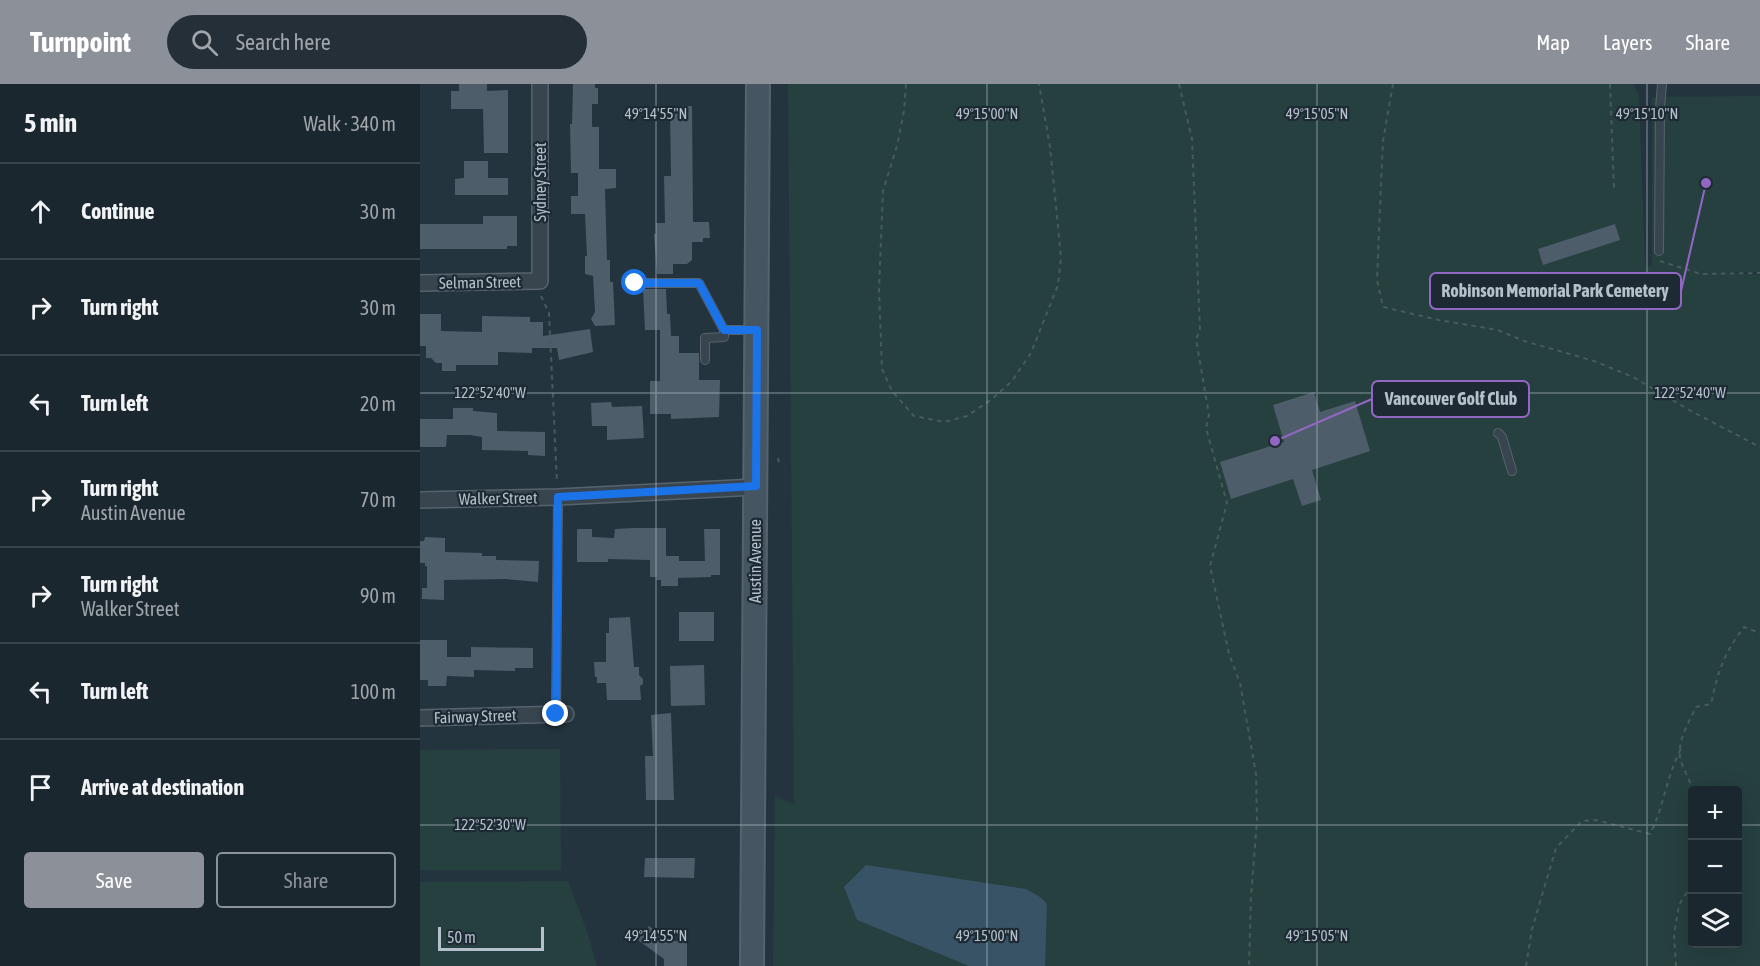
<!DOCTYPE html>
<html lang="en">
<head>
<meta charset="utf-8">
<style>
	:root { --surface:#1b272f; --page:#242f37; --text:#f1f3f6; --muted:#a0a5aa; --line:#39444b; --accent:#8c9099 }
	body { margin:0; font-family:"Asap Condensed",sans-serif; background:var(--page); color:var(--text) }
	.controls { position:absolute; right:18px; bottom:18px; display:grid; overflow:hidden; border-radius:6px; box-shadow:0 6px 24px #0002 }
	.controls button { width:54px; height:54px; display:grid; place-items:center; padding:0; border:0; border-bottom:2px solid var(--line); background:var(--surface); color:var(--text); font:30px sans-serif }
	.scale { position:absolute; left:18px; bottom:15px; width:106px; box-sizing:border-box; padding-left:6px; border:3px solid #b4c0ca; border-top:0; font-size:16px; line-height:21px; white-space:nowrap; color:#b4c0ca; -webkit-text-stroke:4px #1d2a34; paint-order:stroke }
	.stop { position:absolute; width:18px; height:18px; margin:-14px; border:4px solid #1a73e8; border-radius:50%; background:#fff }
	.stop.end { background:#1a73e8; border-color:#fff; box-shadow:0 2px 6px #0008 }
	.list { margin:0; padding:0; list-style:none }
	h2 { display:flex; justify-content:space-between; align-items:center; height:78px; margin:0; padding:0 24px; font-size:26px }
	h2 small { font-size:20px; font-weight:400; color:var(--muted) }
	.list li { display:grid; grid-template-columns:39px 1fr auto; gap:18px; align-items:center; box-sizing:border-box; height:96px; padding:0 24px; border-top:2px solid var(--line) }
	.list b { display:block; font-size:22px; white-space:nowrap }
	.list p { margin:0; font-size:20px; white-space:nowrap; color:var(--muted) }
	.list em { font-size:20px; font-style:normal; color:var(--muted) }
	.actions { display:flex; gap:12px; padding:18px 24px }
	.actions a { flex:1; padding:14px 0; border:2px solid var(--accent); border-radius:6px; text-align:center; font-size:21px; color:var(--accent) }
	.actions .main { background:var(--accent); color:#fff }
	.icon { flex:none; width:33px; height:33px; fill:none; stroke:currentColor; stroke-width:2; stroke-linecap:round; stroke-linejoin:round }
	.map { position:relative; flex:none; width:1340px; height:882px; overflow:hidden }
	header { display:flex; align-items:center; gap:36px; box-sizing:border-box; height:84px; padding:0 30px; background:var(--accent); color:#fff }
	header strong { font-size:28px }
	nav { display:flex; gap:33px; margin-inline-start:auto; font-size:21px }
	.search { width:420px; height:54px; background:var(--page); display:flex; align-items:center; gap:15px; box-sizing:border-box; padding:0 21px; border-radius:33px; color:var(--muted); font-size:22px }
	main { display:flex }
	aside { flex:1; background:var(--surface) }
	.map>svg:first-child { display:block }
	.green { fill:#26403f; fill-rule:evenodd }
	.water { fill:#385266 }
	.building { fill:#4d5d6a }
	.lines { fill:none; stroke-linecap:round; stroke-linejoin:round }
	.service-casing { stroke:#56636d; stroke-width:10 }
	.minor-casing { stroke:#56636d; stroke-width:18 }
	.secondary-casing { stroke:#56636d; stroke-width:26 }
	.path { stroke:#445c5b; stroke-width:2; stroke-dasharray:4.5 4.5; stroke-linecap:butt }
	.service { stroke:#38454f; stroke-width:8 }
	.minor { stroke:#38454f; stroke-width:15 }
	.secondary { stroke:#465562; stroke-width:22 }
	.route { stroke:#1a73e8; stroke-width:8 }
	.ticks { fill:none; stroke:#b4c0ca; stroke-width:1.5; stroke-opacity:0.45 }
	.labels { text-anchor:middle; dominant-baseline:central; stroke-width:4.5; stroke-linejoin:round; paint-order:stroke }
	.street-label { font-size:16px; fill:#b4c0ca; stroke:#1d2a34 }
	.ticks-label { font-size:15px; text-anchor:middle; fill:#b4c0ca; stroke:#1d2a34; stroke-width:4.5; stroke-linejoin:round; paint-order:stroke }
	.leader { fill:none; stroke:#9267c3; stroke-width:2 }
	.callout-dot { fill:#9267c3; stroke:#1d2a34; stroke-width:2 }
	.callout { fill:#1d2a34; stroke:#9267c3; stroke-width:2 }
	.callout-label { font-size:18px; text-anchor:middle; font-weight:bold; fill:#b4c0ca }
</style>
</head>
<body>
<header>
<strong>Turnpoint</strong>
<div class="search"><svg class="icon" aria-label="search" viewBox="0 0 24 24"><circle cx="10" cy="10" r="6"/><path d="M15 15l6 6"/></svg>Search here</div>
<nav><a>Map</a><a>Layers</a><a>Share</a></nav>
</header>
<main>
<aside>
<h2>5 min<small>Walk · 340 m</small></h2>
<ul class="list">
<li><svg class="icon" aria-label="ahead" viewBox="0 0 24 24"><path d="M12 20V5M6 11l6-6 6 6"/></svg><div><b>Continue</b></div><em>30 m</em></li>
<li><svg class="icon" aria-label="right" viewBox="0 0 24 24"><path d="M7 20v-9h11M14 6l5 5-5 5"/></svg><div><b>Turn right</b></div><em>30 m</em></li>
<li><svg class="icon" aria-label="left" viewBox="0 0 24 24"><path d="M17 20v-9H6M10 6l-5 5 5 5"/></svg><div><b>Turn left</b></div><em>20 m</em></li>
<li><svg class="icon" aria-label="right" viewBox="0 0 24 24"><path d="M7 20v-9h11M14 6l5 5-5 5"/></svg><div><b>Turn right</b><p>Austin Avenue</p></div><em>70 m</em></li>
<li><svg class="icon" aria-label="right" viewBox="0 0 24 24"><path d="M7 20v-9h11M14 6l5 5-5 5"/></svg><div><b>Turn right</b><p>Walker Street</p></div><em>90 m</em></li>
<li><svg class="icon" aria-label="left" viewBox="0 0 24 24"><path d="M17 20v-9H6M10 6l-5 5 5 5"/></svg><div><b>Turn left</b></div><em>100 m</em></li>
<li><svg class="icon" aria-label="arrive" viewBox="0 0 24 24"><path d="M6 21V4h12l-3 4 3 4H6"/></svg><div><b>Arrive at destination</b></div></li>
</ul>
<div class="actions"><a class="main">Save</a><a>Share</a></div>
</aside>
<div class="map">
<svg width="1340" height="882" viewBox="0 0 1340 882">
	<rect width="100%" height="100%" fill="#24343f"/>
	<g class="green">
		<path d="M368,0h845l6,12 6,171 7,-1v-169l108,-1v176h-34l34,3v691h-987l2,-170 19,8zM1272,706h46v154h-46z"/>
		<polygon points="140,665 141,786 0,786 0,666"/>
		<polygon points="148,797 167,847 177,882 0,882 0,798"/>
	</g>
	<polygon class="water" points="446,781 606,805 620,813 627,820 625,882 549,882 437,836 424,803"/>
	<g class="building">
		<polygon points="39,0 67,0 67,7 88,6 88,69 64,69 63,25 31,25 31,7 39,7"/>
		<polygon points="153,0 175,0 175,4 178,4 178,20 172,20 172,43 179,43 179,85 196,85 196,104 185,105 187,176 190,176 190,198 193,198 195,241 175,242 171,235 175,228 173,192 165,190 165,172 167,172 165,130 151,130 151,112 158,112 158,89 151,89 150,40 152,40"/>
		<polygon points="250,22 272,22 273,138 289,138 290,154 283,154 283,158 272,158 272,176 267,180 253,180 253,190 237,190 234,150 236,150 236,139 245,139 244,92 251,92"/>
		<polygon points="44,77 68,77 68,94 88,94 88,111 35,111 35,95 44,94"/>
		<polygon points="63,132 97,132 97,162 87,162 87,165 0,165 0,140 63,140"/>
		<polygon points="1195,140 1200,156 1123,181 1118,165"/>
		<polygon points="223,205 246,205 247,230 250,230 251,252 259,252 259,269 279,269 279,296 300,296 299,333 251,335 251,330 230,330 230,297 240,297 240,246 225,246"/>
		<polygon points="0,230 21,230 21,247 62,248 62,232 110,233 110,238 123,238 123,252 170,245 173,268 139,276 137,264 112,264 112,269 78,268 78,281 36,281 36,287 22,287 22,279 16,279 11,274 6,274 6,262 0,262"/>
		<polygon points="894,308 900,328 935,317 950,367 892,386 901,416 882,422 873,395 811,415 800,378 864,358 853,321"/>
		<polygon points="191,318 192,323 222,322 224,354 187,356 187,342 172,342 171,319"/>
		<polygon points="33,324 53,324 53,327 77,329 77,347 125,348 125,372 108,371 108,367 62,366 62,353 50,351 27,351 26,363 0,363 0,335 33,335"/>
		<polygon points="213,444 246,444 246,472 259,472 259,477 285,477 284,445 300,445 300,491 291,491 291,493 258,494 258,502 241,502 241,496 236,496 237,493 230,493 230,476 188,475 188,478 157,478 157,445 172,445 172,453 194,454 195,445"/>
		<polygon points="5,453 25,454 25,468 62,469 62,472 76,472 76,476 119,477 118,498 86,495 24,496 24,516 2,515 2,504 7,504 7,482 5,482 5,479 0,479 0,457 4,457"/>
		<rect x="259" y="528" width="35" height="29"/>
		<polygon points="210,533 214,583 219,583 219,591 223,595 223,600 220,602 221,616 187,616 186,599 177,599 177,593 175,593 174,578 186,578 186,549 189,549 189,534"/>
		<polygon points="0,556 27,556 27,573 51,573 51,563 113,564 113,584 95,584 95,587 54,586 54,593 27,592 26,602 8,602 8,596 0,596"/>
		<polygon points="284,581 285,621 251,622 250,582"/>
		<polygon points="251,629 254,716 226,716 225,672 233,672 231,631"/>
		<polygon points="225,774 275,774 274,794 224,793"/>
		<polygon points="229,842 249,857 267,857 267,882 244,882 244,875 218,856"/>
	</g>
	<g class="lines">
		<g class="service-casing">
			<g id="service">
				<polyline points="1239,167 1240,25 1242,0"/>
				<polyline points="215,199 279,199 304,246 335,246"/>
				<polyline points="285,276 285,254 304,253 304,246"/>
				<polyline points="1078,349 1082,353 1092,387"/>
				<polyline points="136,630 138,413"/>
			</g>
		</g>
		<g class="minor-casing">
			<g id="minor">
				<polyline points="0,199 120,197 120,0"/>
				<polyline points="0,416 138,413 336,403"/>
				<polyline points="0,634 146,630"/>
			</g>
		</g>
		<g class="secondary-casing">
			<polyline id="secondary" points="332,882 338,0"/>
		</g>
		<g class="path">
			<polyline points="486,0 484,27 477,62 463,107 459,205 462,285 472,307 494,332 524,338 547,332 571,316 592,297 611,269 638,201 641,174 637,132 630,63 619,0"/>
			<polyline points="759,0 772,55 780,246 776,255 789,331 786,344 807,419 790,482 809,570 820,599 836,690 837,736 831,813 829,882"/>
			<polyline points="973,0 963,57 961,99 957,196 963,223 1019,236 1078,246 1104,257 1174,277 1213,293 1271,327 1340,363"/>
			<polyline points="1190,0 1194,104"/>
			<polyline points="1240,177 1281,190 1340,189"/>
			<polyline points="121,212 129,229 137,399"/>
			<polyline points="358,374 359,380"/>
			<path d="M1272,708c-1,-13 -10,-23 -12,-35 -2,-18 9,-35 16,-50l15,-3c7,-33 12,-49 33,-77l16,6"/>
			<path d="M1106,882l6,-37 24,-81 26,-27 14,-1 54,14c14,-27 16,-57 31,-85"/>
			<polyline points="1256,882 1254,851 1259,821 1272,800"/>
		</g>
		<use href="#service" class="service"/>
		<use href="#minor" class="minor"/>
		<use href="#secondary" class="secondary"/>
	</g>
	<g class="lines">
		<polyline class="route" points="136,630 138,413 336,402 337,246 304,246 279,199 215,199"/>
	</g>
	<path class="ticks" d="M236,0v882M567,0v882M897,0v882M1227,0v882M0,309h1340M0,741h1272M1318,741h22"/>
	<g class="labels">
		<g class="street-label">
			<text transform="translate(120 98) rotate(-90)">Sydney Street</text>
			<text transform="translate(60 198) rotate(-1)">Selman Street</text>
			<text transform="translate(78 414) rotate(-1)">Walker Street</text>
			<text transform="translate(335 477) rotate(-90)">Austin Avenue</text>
			<text transform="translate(55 632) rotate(-2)">Fairway Street</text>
		</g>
	</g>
	<g class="ticks-label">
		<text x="236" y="35">49°14'55"N</text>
		<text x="567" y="35">49°15'00"N</text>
		<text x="897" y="35">49°15'05"N</text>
		<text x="1227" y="35">49°15'10"N</text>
		<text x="1270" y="314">122°52'40"W</text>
		<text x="70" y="314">122°52'40"W</text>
		<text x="70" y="746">122°52'30"W</text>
		<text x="236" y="857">49°14'55"N</text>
		<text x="567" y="857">49°15'00"N</text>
		<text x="897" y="857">49°15'05"N</text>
	</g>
	<path class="leader" d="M1286 99L1261 207M855 357L952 315"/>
	<g class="callout-dot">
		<circle cx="1286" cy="99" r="6"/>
		<circle cx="855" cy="357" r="6"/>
	</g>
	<g class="callout">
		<rect x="1010" y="189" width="251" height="36" rx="6"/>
		<rect x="952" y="297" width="157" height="36" rx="6"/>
	</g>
	<g class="callout-label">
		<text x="1135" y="213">Robinson Memorial Park Cemetery</text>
		<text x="1031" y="321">Vancouver Golf Club</text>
	</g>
</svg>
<div class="controls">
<button>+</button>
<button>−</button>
<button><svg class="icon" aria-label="layers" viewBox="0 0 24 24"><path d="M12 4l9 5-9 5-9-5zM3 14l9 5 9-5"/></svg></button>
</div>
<div class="scale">50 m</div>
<div class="stop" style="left:215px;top:199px"></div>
<div class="stop end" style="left:136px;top:630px"></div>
</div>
</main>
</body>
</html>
